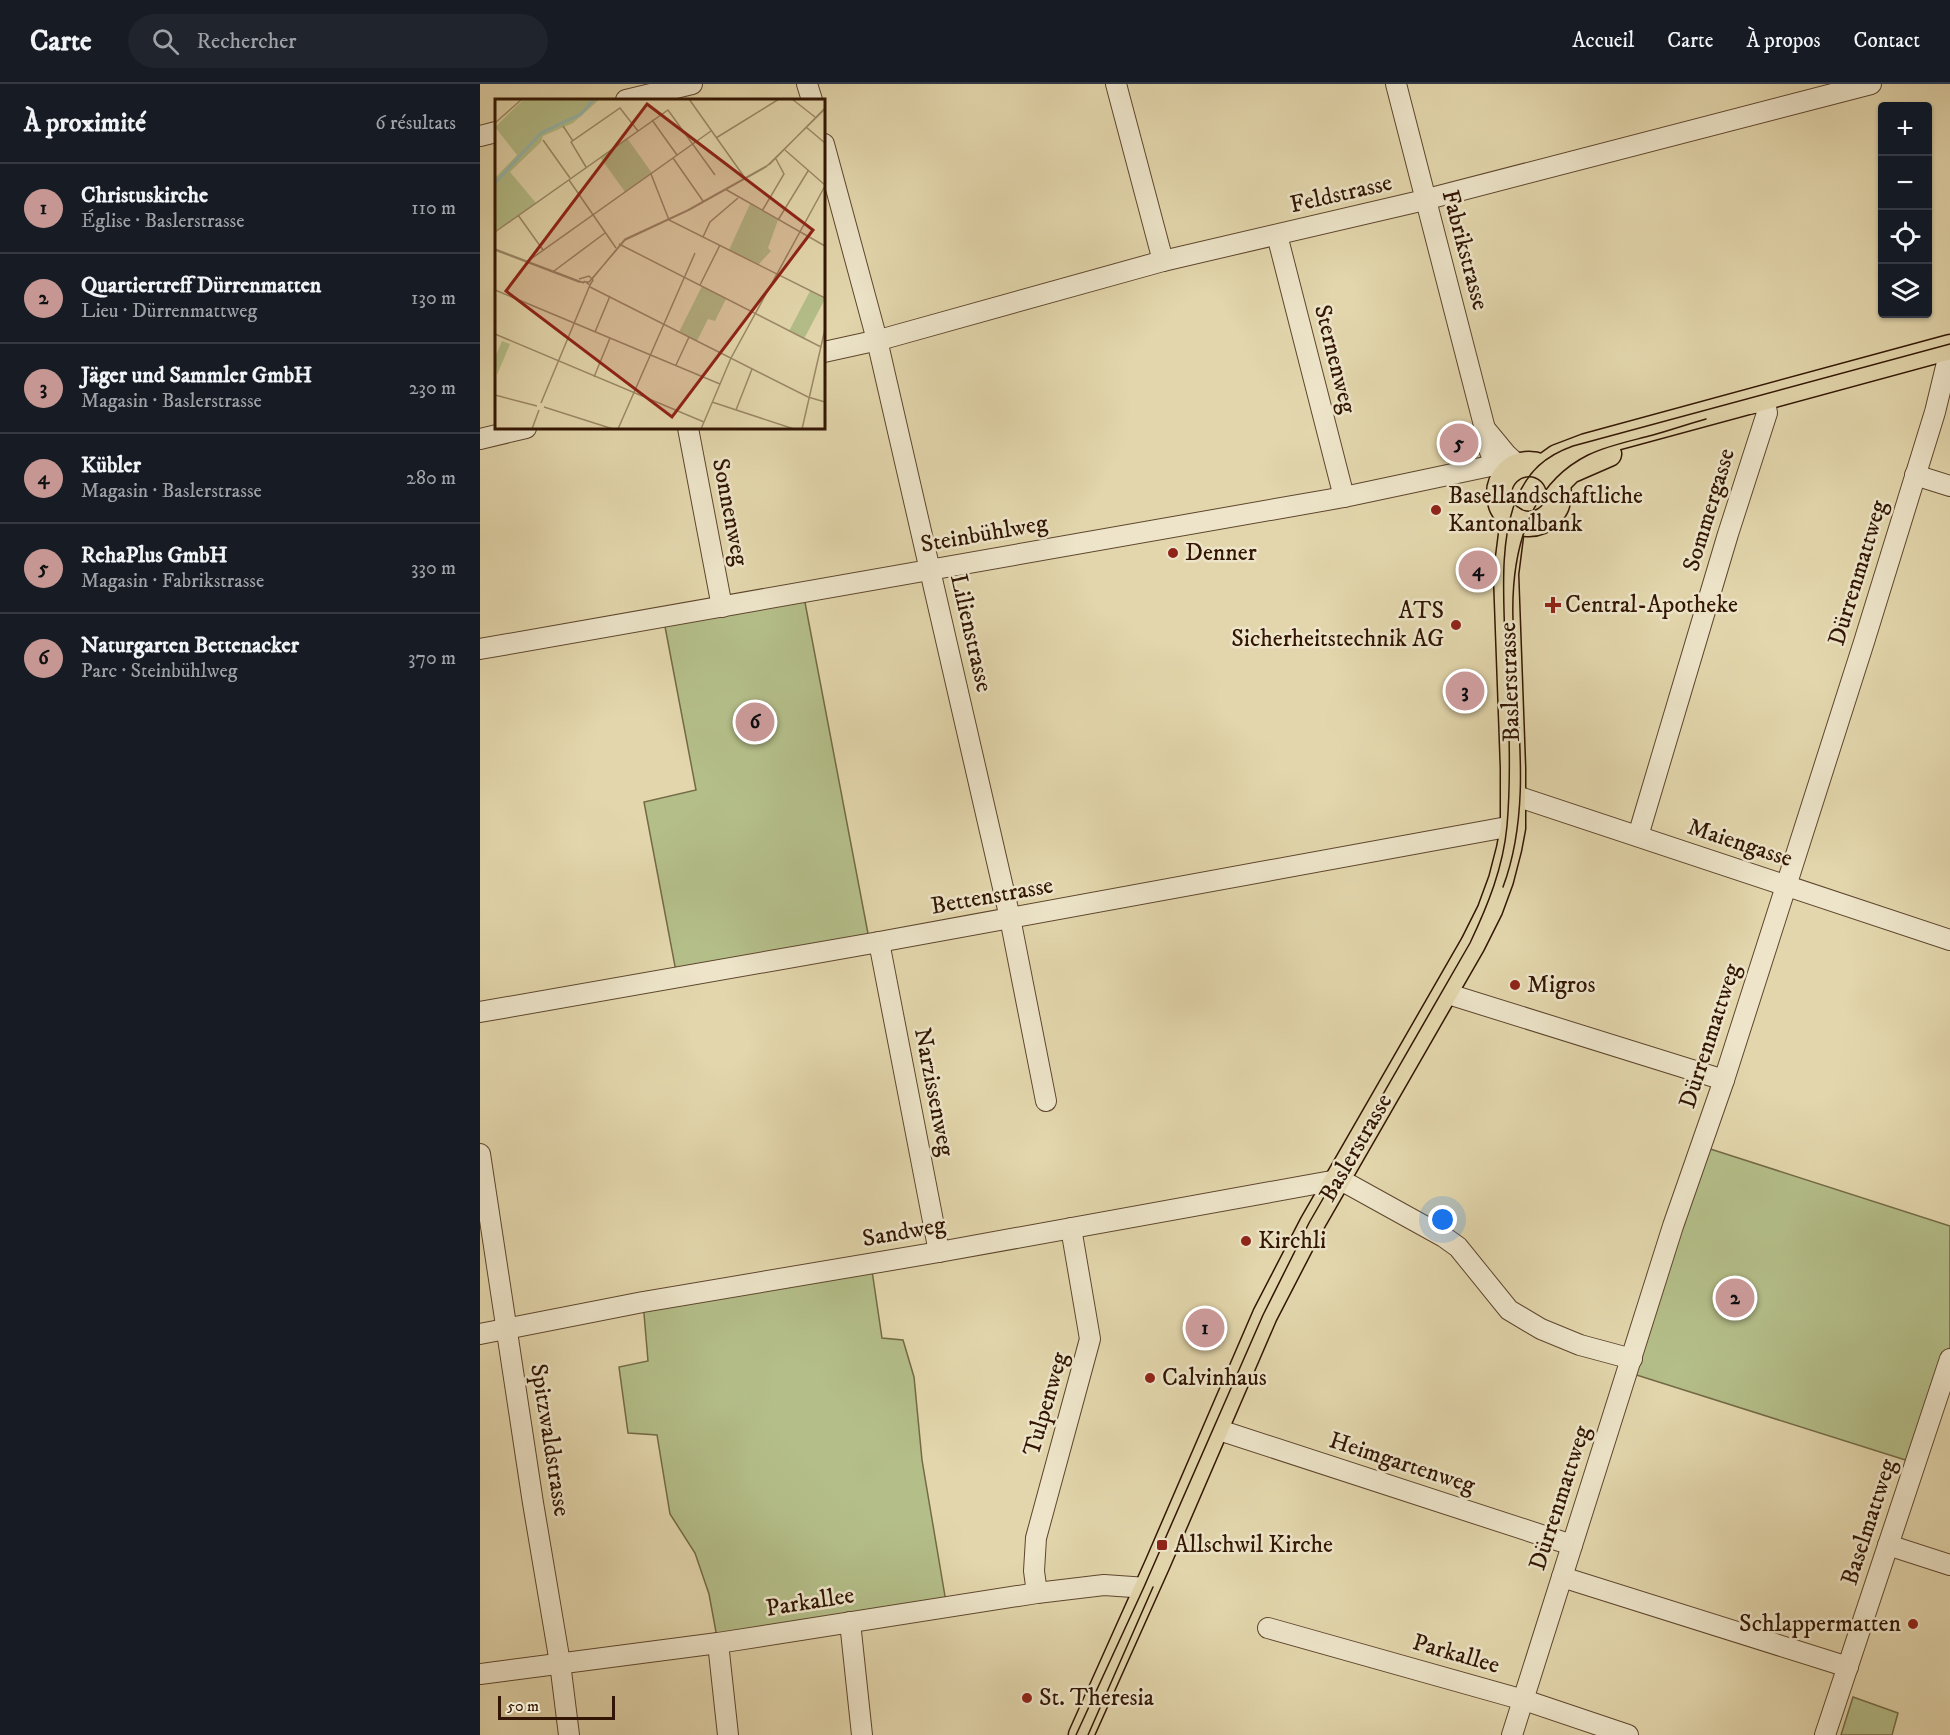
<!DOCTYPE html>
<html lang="fr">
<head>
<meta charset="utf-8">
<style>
	:root { --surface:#171b24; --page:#20242c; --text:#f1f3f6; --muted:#9ea1a6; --line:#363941; --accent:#c59692 }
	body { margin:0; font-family:"IM FELL DW Pica",serif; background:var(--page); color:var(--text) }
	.controls { position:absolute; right:18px; top:18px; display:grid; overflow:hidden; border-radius:6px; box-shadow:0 2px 4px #0004 }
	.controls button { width:54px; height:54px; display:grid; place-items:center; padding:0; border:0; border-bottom:2px solid var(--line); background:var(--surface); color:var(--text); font:30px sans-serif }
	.scale { position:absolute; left:18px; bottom:15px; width:117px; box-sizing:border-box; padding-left:6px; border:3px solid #321603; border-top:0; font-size:16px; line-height:21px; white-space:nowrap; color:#321603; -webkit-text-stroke:4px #ede4c9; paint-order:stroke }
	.you { position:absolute; left:963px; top:1136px; width:21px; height:21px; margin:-15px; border:4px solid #fff; border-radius:50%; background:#1a73e8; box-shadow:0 0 0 9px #1a73e833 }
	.badge { display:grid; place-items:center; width:39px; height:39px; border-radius:50%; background:var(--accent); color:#111; font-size:20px; font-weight:700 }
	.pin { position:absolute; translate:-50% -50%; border:3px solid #fff; box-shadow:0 2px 6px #0006 }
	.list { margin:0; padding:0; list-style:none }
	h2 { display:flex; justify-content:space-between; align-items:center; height:78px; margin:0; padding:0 24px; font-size:26px }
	h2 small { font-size:20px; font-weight:400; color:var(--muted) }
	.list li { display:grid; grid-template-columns:39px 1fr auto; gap:18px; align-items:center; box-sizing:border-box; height:90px; padding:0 24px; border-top:2px solid var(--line) }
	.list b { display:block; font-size:22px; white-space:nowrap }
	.list p { margin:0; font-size:20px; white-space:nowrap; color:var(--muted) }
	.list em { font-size:20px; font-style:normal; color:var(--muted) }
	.icon { flex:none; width:33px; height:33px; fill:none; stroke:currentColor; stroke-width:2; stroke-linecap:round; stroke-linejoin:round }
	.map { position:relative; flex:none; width:1470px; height:1651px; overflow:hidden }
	header { display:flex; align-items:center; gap:36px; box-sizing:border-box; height:84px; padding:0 30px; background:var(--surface); border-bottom:2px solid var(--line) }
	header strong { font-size:28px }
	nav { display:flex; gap:33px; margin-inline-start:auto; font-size:21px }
	.search { width:420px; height:54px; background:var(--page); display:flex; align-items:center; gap:15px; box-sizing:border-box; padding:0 21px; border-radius:33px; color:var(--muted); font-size:22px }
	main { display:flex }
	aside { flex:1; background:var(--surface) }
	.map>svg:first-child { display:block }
	.green { fill:#b4be89; stroke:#736a46; stroke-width:1.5 }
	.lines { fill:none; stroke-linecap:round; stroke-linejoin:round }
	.minor-casing { stroke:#5e462d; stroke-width:22 }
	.major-casing { stroke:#321603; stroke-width:27 }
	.minor { stroke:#ede4c9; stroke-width:20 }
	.major { stroke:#e3d6ac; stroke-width:24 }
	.tram { stroke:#321603; stroke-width:1.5 }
	.poi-dot { fill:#8f2418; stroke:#ede4c9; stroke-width:2 }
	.labels { text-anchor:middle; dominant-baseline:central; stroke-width:5; stroke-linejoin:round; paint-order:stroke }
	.street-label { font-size:24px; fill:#321603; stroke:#ede4c9 }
	.poi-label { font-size:24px; fill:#321603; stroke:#ede4c9; text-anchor:start }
	.inset-river { fill:none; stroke:#96b8b0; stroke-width:3 }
	.inset-road { fill:none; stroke:#9c8968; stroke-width:1.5 }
	.view { fill:#8f2418; fill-opacity:0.15; stroke:#8f2418; stroke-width:3 }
	.inset-edge { fill:none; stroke:#321603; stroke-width:3 }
</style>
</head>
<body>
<header>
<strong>Carte</strong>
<div class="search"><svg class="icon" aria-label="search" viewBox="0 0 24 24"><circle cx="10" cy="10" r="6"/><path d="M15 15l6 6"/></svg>Rechercher</div>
<nav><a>Accueil</a><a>Carte</a><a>À propos</a><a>Contact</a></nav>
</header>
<main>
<aside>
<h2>À proximité<small>6 résultats</small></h2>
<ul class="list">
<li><span class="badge">1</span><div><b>Christuskirche</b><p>Église · Baslerstrasse</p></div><em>110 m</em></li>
<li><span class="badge">2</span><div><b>Quartiertreff Dürrenmatten</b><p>Lieu · Dürrenmattweg</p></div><em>130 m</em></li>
<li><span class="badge">3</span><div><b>Jäger und Sammler GmbH</b><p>Magasin · Baslerstrasse</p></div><em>230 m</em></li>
<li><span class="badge">4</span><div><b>Kübler</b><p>Magasin · Baslerstrasse</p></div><em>280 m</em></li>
<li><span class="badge">5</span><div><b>RehaPlus GmbH</b><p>Magasin · Fabrikstrasse</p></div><em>330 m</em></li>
<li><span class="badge">6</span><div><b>Naturgarten Bettenacker</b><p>Parc · Steinbühlweg</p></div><em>370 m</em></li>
</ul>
</aside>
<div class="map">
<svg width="1470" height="1651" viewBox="0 0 1470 1651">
	<rect width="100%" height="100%" fill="#e3d6ac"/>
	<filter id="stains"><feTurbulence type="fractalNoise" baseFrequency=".00333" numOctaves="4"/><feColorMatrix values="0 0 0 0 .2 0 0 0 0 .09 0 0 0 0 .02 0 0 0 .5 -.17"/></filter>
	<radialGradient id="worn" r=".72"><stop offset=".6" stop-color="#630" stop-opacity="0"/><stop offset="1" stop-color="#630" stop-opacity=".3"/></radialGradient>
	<g class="green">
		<polygon points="323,508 390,860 197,893 164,718 216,706 183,532"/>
		<polygon points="1221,1062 1470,1142 1470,1275 1435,1379 1147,1288"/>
		<polygon points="391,1180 402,1254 423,1256 434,1293 442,1376 467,1524 238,1559 229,1510 215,1469 190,1430 177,1351 148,1349 139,1283 168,1277 163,1218"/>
		<polygon points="1373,1613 1418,1629 1412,1651 1361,1651"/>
	</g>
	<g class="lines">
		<g class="minor-casing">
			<g id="minor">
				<polyline points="327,0 332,16"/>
				<polyline points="636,0 683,177"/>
				<path d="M916,0l89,345c3,21 6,30 20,47"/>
				<polyline points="146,16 212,0"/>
				<polyline points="0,52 16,48"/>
				<polyline points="344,60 397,256 530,834 566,1017"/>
				<polyline points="797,151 864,413"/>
				<polyline points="344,268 403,255 683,177 936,118 1391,0"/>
				<polyline points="208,344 242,523"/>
				<polyline points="1007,347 1026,370 1039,382"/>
				<polyline points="0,355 46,344"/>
				<polyline points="1435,391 1470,402"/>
				<polyline points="0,565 864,413 1015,381"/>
				<polyline points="1033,711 1470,856"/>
				<polyline points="1158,752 1248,450 1287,329 1285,317 1269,320"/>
				<polyline points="399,858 459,1168"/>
				<polyline points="965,909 1244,996"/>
				<polyline points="0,928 399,858 1027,743 1033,744"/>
				<polyline points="0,1070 53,1419 80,1579 89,1651"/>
				<polyline points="0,1250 163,1218 459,1168 857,1096 870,1101 964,1153 978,1163 1029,1226 1061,1245 1100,1261 1152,1275"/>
				<polyline points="736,1345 1092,1461"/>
				<polyline points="1408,1461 1470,1481"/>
				<polyline points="1082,1493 1368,1583"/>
				<polyline points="557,1509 554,1487 556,1454 610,1255 591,1144"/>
				<polyline points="370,1538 382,1651"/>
				<polyline points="788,1544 1044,1616 1148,1651"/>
				<polyline points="238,1559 248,1651"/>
				<polyline points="0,1590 238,1559 557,1509 624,1501 667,1504"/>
				<polyline points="1032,1651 1193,1142 1244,996 1384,558 1455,328 1470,266"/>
				<polyline points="1345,1651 1470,1275"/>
			</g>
		</g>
		<g class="major-casing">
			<g id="major">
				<circle cx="1049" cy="410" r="30"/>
				<polyline points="1063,383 1077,373 1106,362 1470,263"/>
				<polyline points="1078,399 1090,387 1129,370"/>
				<polyline points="601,1651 678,1479 785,1231 832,1140 993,860 1010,826 1021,796 1029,765 1033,744 1033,684 1026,490 1033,435"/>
			</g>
		</g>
		<use href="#minor" class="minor"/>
		<use href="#major" class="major"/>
		<g class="tram">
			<path d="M1033,536c-2,-64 13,-134 75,-165 21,-10 43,-14 65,-20 18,-5 35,-11 53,-16"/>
			<path d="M1023,803c29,-77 14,-166 11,-246"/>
			<path d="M596,1651l68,-148 119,-272 46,-92 161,-280c18,-38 33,-75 37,-117 5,-58 1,-123 -2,-182 -1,-45 -6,-102 11,-144 12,-29 29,-44 57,-54l377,-102"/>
			<polyline points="608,1651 673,1503"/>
		</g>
	</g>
	<g class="poi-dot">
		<circle cx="956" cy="426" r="6"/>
		<circle cx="693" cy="469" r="6"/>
		<path d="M1070 512h6v6h6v6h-6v6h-6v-6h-6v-6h6z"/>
		<circle cx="976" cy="541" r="6"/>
		<circle cx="1035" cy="901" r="6"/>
		<circle cx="766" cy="1157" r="6"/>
		<circle cx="670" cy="1294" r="6"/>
		<rect x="676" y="1455" width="12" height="12" rx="3"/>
		<circle cx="1433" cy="1540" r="6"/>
		<circle cx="547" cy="1614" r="6"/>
	</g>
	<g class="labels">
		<g class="street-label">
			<text transform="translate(861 110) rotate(-13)">Feldstrasse</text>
			<text transform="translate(985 166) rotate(75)">Fabrikstrasse</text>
			<text transform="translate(855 275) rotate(76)">Sternenweg</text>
			<text transform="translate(1229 426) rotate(-73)">Sommergasse</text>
			<text transform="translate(250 428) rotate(79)">Sonnenweg</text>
			<text transform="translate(504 450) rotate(-10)">Steinbühlweg</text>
			<text transform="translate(1378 489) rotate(-73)">Dürrenmattweg</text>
			<text transform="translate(491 549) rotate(77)">Lilienstrasse</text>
			<text transform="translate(1030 598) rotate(-92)">Baslerstrasse</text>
			<text transform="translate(1260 759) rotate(18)">Maiengasse</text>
			<text transform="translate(512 812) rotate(-10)">Bettenstrasse</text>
			<text transform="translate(1230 952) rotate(-72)">Dürrenmattweg</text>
			<text transform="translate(454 1008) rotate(79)">Narzissenweg</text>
			<text transform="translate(876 1064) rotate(-60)">Baslerstrasse</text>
			<text transform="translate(424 1148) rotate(-10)">Sandweg</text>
			<text transform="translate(566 1320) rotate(-74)">Tulpenweg</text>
			<text transform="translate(70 1356) rotate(81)">Spitzwaldstrasse</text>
			<text transform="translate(922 1379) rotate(18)">Heimgartenweg</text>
			<text transform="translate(1080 1414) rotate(-72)">Dürrenmattweg</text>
			<text transform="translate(1389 1438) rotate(-72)">Baselmattweg</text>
			<text transform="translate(330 1518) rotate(-9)">Parkallee</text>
			<text transform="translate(976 1570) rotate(16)">Parkallee</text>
		</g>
		<g class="poi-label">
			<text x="968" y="412">Basellandschaftliche<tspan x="968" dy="28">Kantonalbank</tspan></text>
			<text x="705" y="469">Denner</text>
			<text x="1085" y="521">Central-Apotheke</text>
			<text x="964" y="527" text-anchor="end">ATS<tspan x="964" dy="28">Sicherheitstechnik AG</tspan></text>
			<text x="1047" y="901">Migros</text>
			<text x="778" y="1157">Kirchli</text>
			<text x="682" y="1294">Calvinhaus</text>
			<text x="694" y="1461">Allschwil Kirche</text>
			<text x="1421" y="1540" text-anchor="end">Schlappermatten</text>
			<text x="559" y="1614">St. Theresia</text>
		</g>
	</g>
	<g transform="translate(15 15)">
		<rect width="330" height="330" fill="#e3d6ac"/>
		<path d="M29,0h76l-27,24 -30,13 -2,6 -31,30 26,31 -41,29v-54l22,-23 -22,-28zM132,39l25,35 -27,19 -25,-35zM255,105l28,16 -10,28 3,3 -13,14 -29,-15zM207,187l24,13 -11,22 -7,-2 -11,22 -18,-9zM315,192l15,8 -21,40 -15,-8zM7,242l8,3 -13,31 -2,-18z" fill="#b4be89"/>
		<path class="inset-river" d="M0,84l46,-50 40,-19 13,-15"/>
		<path class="inset-road" d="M194,0l56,79M297,0l23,18M157,21l25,35M0,24l27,-24M68,27l10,15M311,28l19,16M221,39l63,-39M48,41l27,38M290,51l40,35M178,59l30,43M91,68l-15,-25 49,-34 18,23M156,75l18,46 156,78M74,81l47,68M230,90l100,57M267,112l22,-37 -8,-15M23,116l25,35M283,121l30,-49M0,133l173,-122 47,65M208,138l7,-15 28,-24M124,145l202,103M0,150l89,34M0,151l84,32h10l36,-42 64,-30 77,-43 59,-58M33,162l183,-130M59,172l51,-38M84,180l10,-3 4,4 -3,5 -6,-4M97,180l33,-40 63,-29 82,-46 55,-56M205,186l20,-40M95,188l218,110 17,5M0,191l225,94M100,233l15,-36M0,235l209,88M181,266l13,-28M99,278l16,-39M0,296l42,11M217,303l82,27M46,304l49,-118M49,308l69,22M241,311l16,-41M37,330l7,-19M123,330l77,-176M206,330l30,-71 94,-172M307,330l23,-100"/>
		<path class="view" d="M152,5l166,126 -141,187 -166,-126z"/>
		<rect width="330" height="330" class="inset-edge"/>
	</g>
	<rect width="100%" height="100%" filter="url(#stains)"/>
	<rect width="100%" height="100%" fill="url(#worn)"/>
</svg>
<div class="controls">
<button>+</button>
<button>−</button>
<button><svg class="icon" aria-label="locate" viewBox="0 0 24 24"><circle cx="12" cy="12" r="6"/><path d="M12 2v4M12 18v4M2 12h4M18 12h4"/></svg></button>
<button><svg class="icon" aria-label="layers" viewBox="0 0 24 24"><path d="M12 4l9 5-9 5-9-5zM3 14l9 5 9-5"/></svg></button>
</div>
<div class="scale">50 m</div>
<div class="you"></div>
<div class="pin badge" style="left:725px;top:1244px">1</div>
<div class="pin badge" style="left:1255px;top:1214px">2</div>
<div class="pin badge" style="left:985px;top:607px">3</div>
<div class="pin badge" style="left:998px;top:486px">4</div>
<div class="pin badge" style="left:979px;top:359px">5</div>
<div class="pin badge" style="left:275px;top:638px">6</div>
</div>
</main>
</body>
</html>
